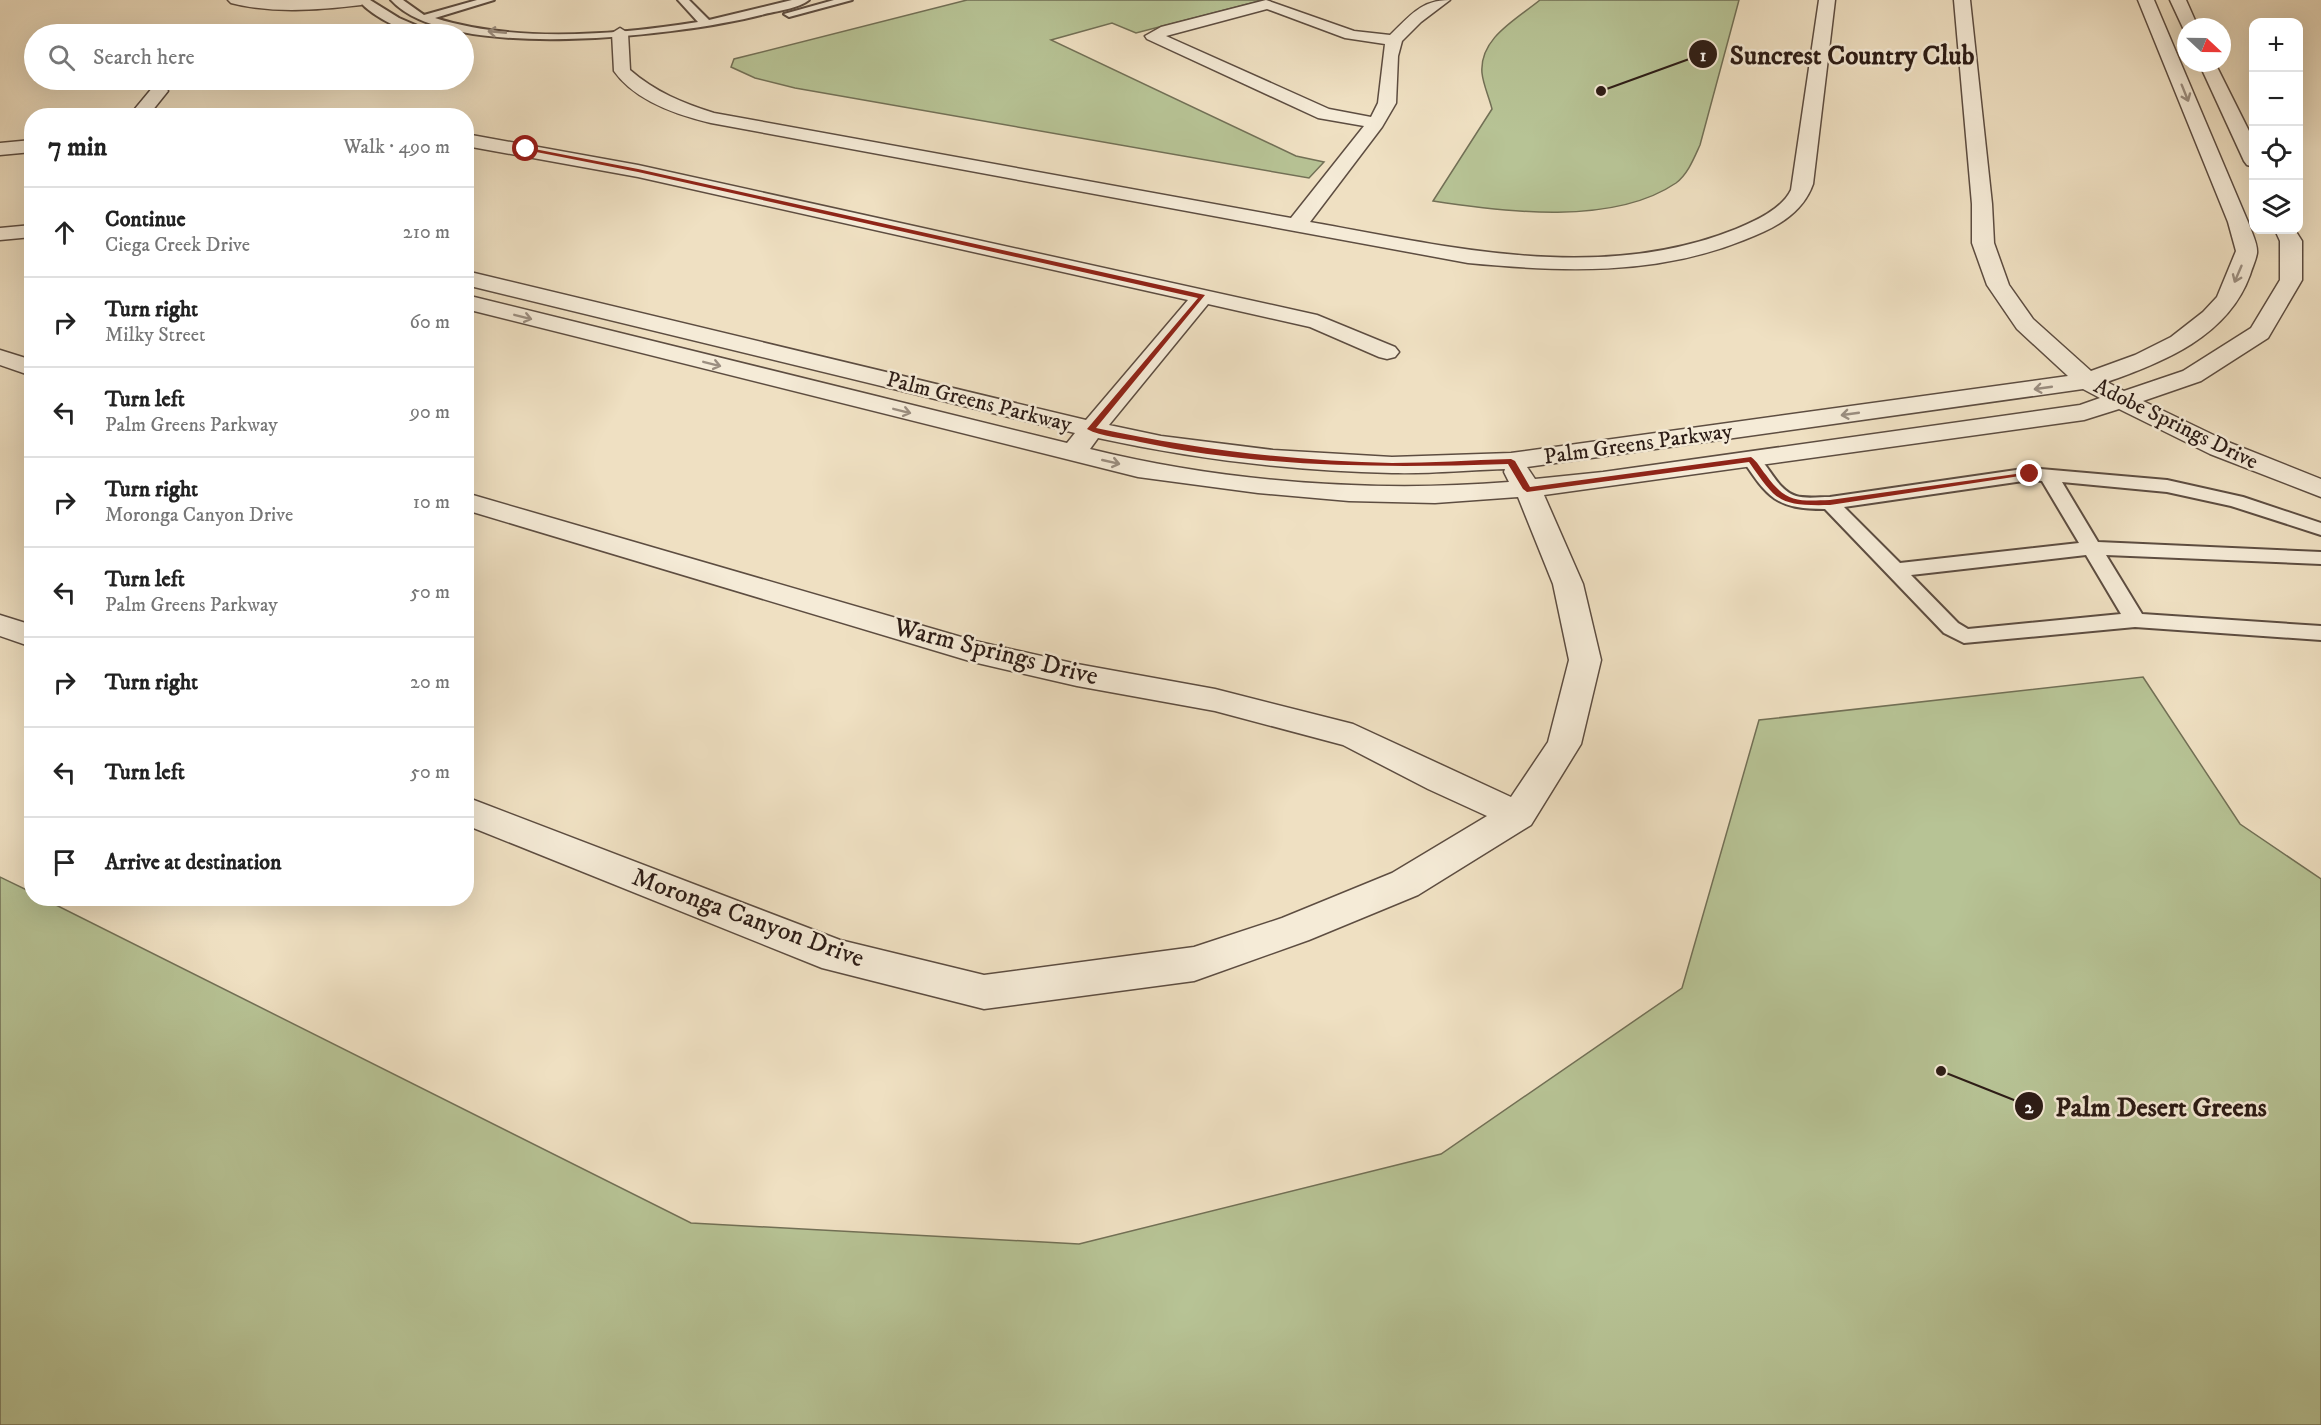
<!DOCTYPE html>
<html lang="en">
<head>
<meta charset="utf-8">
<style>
	:root { --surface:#fff; --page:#f6f6f6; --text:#222; --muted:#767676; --line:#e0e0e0 }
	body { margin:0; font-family:"IM FELL DW Pica",serif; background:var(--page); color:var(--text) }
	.controls { position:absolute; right:18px; top:18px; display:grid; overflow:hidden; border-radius:12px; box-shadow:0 6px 24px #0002 }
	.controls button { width:54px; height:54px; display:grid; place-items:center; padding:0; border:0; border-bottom:2px solid var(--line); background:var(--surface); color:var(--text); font:30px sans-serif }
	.compass { position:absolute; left:2177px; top:18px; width:54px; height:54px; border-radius:50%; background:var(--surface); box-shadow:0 6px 24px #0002; rotate:112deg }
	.stop { position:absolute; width:18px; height:18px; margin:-14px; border:4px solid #8f2418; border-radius:50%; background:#fff }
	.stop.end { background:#8f2418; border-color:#fff; box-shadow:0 2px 6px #0008 }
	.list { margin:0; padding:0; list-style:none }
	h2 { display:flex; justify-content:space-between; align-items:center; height:78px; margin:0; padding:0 24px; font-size:26px }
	h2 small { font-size:20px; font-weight:400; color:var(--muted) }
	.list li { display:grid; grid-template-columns:39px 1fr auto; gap:18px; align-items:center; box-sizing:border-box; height:90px; padding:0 24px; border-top:2px solid var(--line) }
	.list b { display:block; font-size:22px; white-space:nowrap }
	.list p { margin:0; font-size:20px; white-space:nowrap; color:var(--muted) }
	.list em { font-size:20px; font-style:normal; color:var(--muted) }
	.icon { flex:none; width:33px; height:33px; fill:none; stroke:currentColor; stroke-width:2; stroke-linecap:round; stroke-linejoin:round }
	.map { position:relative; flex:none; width:2321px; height:1425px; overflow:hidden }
	.search { position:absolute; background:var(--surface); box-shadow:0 6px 24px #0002; left:24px; top:24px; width:450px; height:66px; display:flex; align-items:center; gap:15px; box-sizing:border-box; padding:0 21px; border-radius:33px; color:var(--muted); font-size:22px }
	.panel { position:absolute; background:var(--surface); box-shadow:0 6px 24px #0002; left:24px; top:108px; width:450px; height:798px; border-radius:24px }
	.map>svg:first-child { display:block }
	.green { fill:#b7c395; stroke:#727056; stroke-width:1.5 }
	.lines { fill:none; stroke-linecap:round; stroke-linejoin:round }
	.lane-casing { stroke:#5d4d41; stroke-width:4 }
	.street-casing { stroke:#5d4d41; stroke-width:3 }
	.lane { fill:#f5ebd7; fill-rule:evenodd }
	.street { fill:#f5ebd7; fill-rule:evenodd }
	.oneway { stroke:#9b8e80 }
	.route { fill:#8f2418 }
	.labels { text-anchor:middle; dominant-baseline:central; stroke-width:5; stroke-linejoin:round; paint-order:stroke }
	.far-street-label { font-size:22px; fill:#2c1c16; stroke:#f5ebd7 }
	.street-label { font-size:26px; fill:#2c1c16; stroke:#f5ebd7 }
	.leader { fill:none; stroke:#2c1c16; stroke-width:2 }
	.callout-dot { fill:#2c1c16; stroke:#f5ebd7; stroke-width:2 }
	.mark-label { font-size:18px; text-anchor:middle; font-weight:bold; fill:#fff }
	.callout-label { font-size:27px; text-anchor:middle; font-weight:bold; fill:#2c1c16; stroke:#f5ebd7; stroke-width:5; stroke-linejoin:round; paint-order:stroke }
</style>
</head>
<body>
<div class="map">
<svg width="2321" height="1425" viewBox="0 0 2321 1425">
	<rect width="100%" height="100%" fill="#efe0c2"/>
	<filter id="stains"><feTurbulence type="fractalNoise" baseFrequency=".00333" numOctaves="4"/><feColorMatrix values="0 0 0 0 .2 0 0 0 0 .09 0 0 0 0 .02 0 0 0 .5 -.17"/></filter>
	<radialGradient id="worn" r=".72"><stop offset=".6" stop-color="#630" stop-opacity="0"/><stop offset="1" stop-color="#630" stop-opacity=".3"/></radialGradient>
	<g class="green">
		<polygon points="967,0 1263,0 1136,33 1112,23 1051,40 1296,156 1324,162 1309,178 795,88 755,78 731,67 734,59"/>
		<path d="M1540,0h199l-39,145c-6,13 -12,29 -24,38 -63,43 -172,29 -243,18l59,-92c-3,-12 -9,-25 -10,-36 -3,-35 35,-54 58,-73z"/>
		<polygon points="2143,677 2240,824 2321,879 2321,1425 0,1425 0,877 31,892 32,898 44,899 691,1223 1079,1244 1441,1154 1682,988 1759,720"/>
	</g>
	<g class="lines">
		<g class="lane-casing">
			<g id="lane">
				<path d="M358,0h12l29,18 37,16c-25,3 -61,-15 -78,-34z"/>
				<path d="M391,0h12l21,15 53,-15h17l-59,18c79,25 182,17 263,4l-20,-22h11l20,20 83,-20h17c-11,9 -34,11 -48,15 -78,20 -312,49 -370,-15z"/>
				<polygon points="834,0 852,0 789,17 784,14"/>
				<path d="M1751,454c17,4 23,35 45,42 10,3 23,1 34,1l200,-29 137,12 76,17 78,26v12l-90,-29 -64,-14 -105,-10 36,60 223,10v12l-215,-9 36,59 179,12v14l-186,-13 -171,16 -20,-10 -119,-124c-49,0 -57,-11 -83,-50l3,-4zM2030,480l12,1 37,62 -179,20 -56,-56zM2086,555l35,59 -153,15 -10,-6 -47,-48z"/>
			</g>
		</g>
		<g class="street-casing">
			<g id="street">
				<path d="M228,0h141l-8,5c-43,5 -88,9 -130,-2z"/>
				<path d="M1266,0l88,31 36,4c20,-19 31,-35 60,-35l-29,22 -19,19 -4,15 -2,47 -14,24 -72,95c140,25 289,62 426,7 19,-8 46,-20 55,-39l28,-190h16l-22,184c-11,31 -40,45 -69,56 -89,36 -182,32 -276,23l-757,-140c-34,-8 -76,-22 -97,-52l-2,-38 8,-5 8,5 2,37c25,22 53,33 84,43l577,105 73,-92 -46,-8 -171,-79 -2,-3 16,-9zM1267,9l78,29 40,6 -7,59 -7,14 -42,-8 -163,-73z"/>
				<path d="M1954,0h16l22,204 2,39 15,42 24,34 58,52 44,-16 36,-18 32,-25 14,-15 19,-46 -8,-29 -90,-222h16l94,222c3,9 10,22 9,31 -1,7 -5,15 -7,22 -22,61 -86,87 -143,107l17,9 59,-20 68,-43 29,-48v-39l-5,-11h20l7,11v39l-34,58 -67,43 -58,20 85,41 93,37v18l-111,-43 -91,-45 -35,11 -540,75 39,89 18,76 -20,84 -50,81 -113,70 -109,45 -115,41 -210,28 -162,-41 -356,-143v-28l374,143 144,35 210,-28 88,-29 110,-45 95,-57 -59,-27 -85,-44 -128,-34 -138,-25 -104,-24 -507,-152v-17l509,148 102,23 138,25 138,35 158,73 37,-55 21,-82 -16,-76 -35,-87 -83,6 -86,-2 -91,-8 -120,-16 -672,-168v-14l601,148 8,-10 -609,-148v-14l620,149 102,-120 -550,-123 -172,-31v-12l172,31 679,150 78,32 4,5 -4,5 -8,2 -8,-2 -69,-30 -102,-23 -99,121 52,11 112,14 119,7 119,-4 557,-77 -51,-47 -30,-44 -15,-42v-39zM2083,389l17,9 -20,7 -477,67 -68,7 -8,-12zM1098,438c96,21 195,33 294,35 37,1 76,-3 113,-4l-1,3 5,10c-137,11 -286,0 -419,-33z"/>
				<polygon points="2170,0 2186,0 2198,27 2186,27 2184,30"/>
				<polygon points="2199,63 2215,63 2254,141 2254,167 2247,165 2244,161"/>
				<polygon points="159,86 165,87 168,91 148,116 129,116 153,87"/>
				<polygon points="32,140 32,152 0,155 0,143"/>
				<polygon points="32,225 32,237 0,240 0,228"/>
				<polygon points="0,350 32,360 32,376 0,365"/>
				<polygon points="0,615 32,625 32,647 0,636"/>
			</g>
		</g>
		<use href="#lane" class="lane"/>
		<use href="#street" class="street"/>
	</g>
	<defs><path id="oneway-shaft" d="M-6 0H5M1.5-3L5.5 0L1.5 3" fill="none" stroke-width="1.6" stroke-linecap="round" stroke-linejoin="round" transform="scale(1.5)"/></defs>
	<g class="oneway">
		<use href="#oneway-shaft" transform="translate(497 32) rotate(-175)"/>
		<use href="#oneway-shaft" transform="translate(2185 93) rotate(68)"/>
		<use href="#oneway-shaft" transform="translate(2238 274) rotate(113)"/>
		<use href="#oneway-shaft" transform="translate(523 317) rotate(14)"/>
		<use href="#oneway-shaft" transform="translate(712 364) rotate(14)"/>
		<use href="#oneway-shaft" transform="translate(2043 388) rotate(172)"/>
		<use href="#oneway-shaft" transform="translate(902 411) rotate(14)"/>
		<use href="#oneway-shaft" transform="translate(1850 414) rotate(172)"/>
		<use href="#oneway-shaft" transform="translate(1111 462) rotate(13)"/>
	</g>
	<path class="route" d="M524,147l114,22 567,126 -109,133c97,21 197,33 296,35 39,0 79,-3 119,-4l4,2 15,26 221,-30c6,4 10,12 15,18 20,28 32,26 64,25l200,-28 3,2 -203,31c-51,1 -53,-3 -81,-43l-222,30 -4,-3 -15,-25c-122,4 -247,4 -368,-22 -16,-4 -39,-5 -53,-13l111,-131 -560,-126 -112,-22z"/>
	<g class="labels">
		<g class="far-street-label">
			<text transform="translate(979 402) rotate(14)">Palm Greens Parkway</text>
			<text transform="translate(2176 424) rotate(26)">Adobe Springs Drive</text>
			<text transform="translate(1638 444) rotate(-8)">Palm Greens Parkway</text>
		</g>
		<g class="street-label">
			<text transform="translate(996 652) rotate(14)">Warm Springs Drive</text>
			<text transform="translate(748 918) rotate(20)">Moronga Canyon Drive</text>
		</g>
	</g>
	<path class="leader" d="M1601 91L1703 54M1941 1071L2029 1106"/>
	<g class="callout-dot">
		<circle cx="1601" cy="91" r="6"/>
		<circle cx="1941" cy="1071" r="6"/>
		<circle cx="1703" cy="54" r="15"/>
		<circle cx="2029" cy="1106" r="15"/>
	</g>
	<g class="mark-label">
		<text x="1703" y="61">1</text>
		<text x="2029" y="1113">2</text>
	</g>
	<g class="callout-label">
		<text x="1852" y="64">Suncrest Country Club</text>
		<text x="2161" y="1116">Palm Desert Greens</text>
	</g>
	<rect width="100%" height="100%" filter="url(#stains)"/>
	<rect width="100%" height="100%" fill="url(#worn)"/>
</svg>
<div class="controls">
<button>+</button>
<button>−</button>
<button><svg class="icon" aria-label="locate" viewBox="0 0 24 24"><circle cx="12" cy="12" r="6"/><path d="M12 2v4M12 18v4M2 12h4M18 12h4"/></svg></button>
<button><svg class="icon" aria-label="layers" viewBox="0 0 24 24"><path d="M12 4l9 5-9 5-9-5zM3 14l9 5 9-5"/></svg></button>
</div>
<svg class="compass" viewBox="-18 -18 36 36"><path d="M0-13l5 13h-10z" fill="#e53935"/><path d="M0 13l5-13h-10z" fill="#767676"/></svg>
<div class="stop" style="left:526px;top:149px"></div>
<div class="stop end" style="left:2030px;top:474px"></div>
<div class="search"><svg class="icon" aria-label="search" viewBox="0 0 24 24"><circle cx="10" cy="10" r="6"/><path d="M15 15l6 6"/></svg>Search here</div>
<section class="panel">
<h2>7 min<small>Walk · 490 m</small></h2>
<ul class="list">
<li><svg class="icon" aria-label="ahead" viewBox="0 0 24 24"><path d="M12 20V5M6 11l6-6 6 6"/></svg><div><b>Continue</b><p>Ciega Creek Drive</p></div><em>210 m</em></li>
<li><svg class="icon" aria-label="right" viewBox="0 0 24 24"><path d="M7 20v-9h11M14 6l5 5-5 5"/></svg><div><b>Turn right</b><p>Milky Street</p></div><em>60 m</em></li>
<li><svg class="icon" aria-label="left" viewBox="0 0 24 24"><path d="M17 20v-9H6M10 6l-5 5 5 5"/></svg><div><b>Turn left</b><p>Palm Greens Parkway</p></div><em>90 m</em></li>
<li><svg class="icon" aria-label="right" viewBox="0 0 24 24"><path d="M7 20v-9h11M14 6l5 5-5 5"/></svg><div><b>Turn right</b><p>Moronga Canyon Drive</p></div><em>10 m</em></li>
<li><svg class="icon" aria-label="left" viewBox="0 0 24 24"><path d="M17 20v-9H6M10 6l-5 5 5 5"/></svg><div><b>Turn left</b><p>Palm Greens Parkway</p></div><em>50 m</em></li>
<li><svg class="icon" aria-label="right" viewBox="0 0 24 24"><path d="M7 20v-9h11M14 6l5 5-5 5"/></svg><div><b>Turn right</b></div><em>20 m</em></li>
<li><svg class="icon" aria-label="left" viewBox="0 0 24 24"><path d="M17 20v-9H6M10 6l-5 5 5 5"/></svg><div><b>Turn left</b></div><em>50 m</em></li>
<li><svg class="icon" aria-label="arrive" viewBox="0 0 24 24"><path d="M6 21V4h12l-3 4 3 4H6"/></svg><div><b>Arrive at destination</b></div></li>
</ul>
</section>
</div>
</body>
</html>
